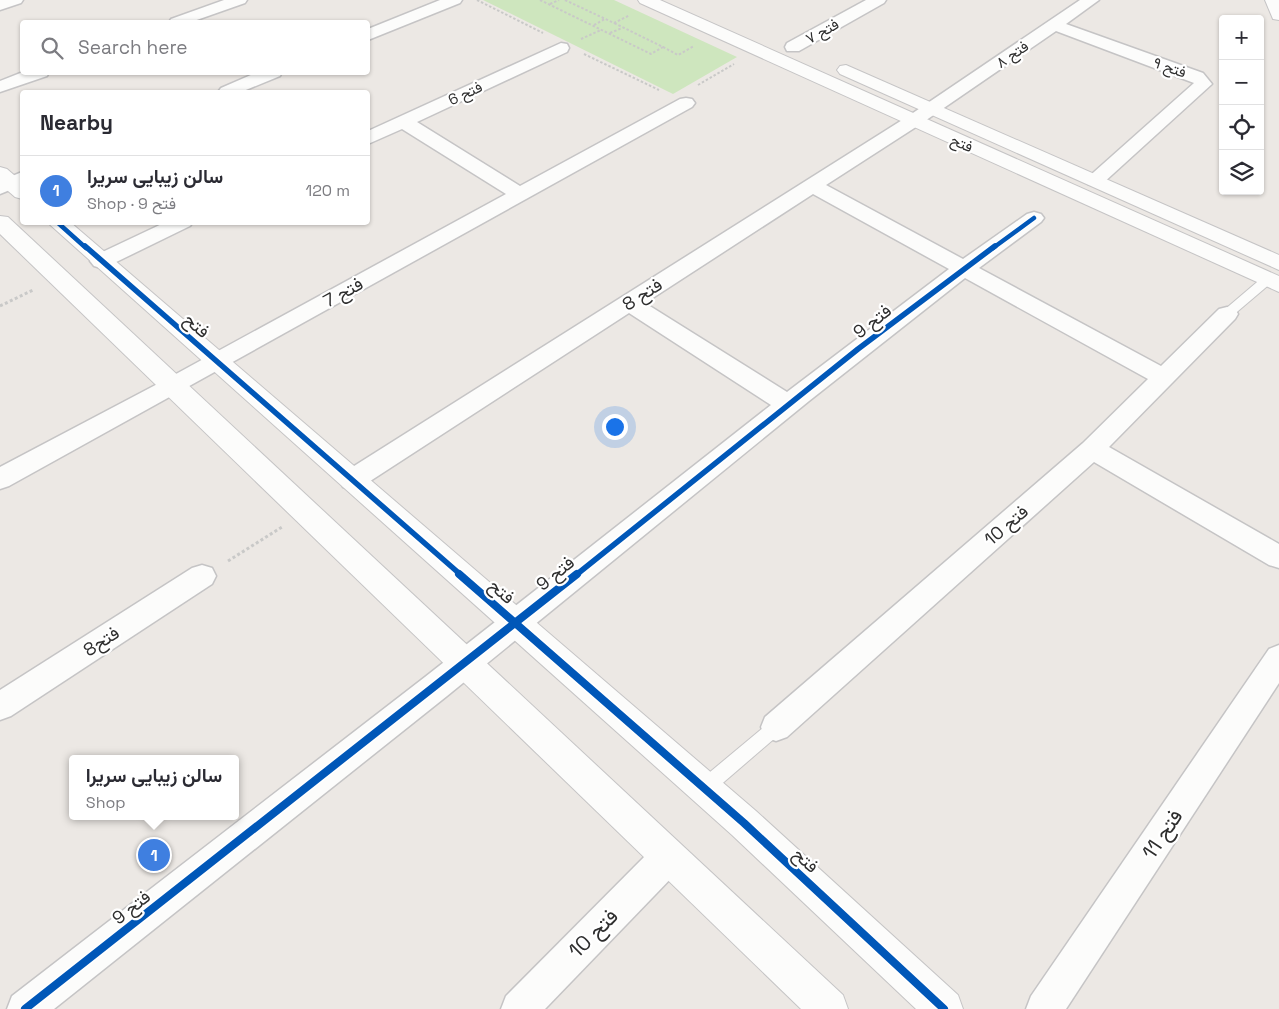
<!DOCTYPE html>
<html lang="en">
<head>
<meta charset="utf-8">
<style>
	:root { --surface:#fff; --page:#f2f2f3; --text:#2b2b33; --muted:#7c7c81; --line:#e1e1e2; --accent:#706f6e }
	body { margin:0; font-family:"Space Grotesk",Vazirmatn,sans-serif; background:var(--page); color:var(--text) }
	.controls { position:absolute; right:15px; top:15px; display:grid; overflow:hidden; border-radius:5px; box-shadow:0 1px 4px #0004 }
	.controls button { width:45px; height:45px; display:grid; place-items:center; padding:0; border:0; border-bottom:1px solid var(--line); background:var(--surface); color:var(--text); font:25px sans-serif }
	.you { position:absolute; left:614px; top:426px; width:18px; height:18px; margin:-12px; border:4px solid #fff; border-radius:50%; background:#1a73e8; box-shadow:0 0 0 8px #1a73e833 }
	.badge { display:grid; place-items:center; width:32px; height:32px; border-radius:50%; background:var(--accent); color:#fff; font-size:16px; font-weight:700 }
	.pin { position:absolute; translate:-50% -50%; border:2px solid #fff; box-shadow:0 1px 5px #0006 }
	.popup { position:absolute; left:69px; top:755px; width:170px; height:65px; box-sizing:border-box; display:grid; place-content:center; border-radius:5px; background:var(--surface); filter:drop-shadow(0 1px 4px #0005); font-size:16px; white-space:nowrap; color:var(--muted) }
	.popup b { font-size:19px; color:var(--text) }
	.popup::after { content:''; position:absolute; left:50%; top:100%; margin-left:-10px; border:10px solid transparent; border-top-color:var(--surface) }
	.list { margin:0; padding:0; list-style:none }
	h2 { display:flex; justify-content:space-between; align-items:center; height:65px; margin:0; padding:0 20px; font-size:21px }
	h2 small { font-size:16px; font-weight:400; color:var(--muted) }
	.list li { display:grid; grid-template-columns:32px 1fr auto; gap:15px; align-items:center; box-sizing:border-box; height:70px; padding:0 20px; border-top:1px solid var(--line) }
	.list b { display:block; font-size:19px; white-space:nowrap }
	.list p { margin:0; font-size:16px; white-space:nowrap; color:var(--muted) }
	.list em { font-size:16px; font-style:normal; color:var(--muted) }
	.icon { flex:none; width:28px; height:28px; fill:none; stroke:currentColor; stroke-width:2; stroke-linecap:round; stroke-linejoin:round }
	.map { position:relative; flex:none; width:1279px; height:1009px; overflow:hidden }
	.search { position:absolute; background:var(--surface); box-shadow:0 1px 4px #0004; left:20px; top:20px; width:350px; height:55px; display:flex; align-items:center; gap:12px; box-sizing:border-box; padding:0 18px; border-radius:5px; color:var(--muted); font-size:19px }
	.panel { position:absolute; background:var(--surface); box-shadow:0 1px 4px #0004; left:20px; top:90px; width:350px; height:135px; border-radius:5px }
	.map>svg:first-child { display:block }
	.green { fill:#cee6be }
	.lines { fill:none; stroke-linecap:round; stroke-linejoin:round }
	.service-casing { stroke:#c5c4c5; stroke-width:2 }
	.minor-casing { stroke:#c5c4c5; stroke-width:3 }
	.tertiary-casing { stroke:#c5c4c5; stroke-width:2 }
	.path-far1 { stroke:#c9c9c8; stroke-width:2; stroke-dasharray:2.5 2; stroke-linecap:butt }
	.path { stroke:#c9c9c8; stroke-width:3; stroke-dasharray:3 2.5; stroke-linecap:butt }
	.service { fill:#fcfcfb; fill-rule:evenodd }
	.minor { fill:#fcfcfb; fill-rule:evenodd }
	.tertiary { fill:#fcfcfb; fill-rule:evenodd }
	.cycleway-far2-casing { stroke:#fff; stroke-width:6 }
	.cycleway-far1-casing { stroke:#fff; stroke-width:9 }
	.cycleway-casing { stroke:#fff; stroke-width:11 }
	.cycleway-far2 { stroke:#0057b8; stroke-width:4.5 }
	.cycleway-far1 { stroke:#0057b8; stroke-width:5.5 }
	.cycleway { stroke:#0057b8; stroke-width:8 }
	.labels { text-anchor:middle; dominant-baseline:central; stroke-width:4.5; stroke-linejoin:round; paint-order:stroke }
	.far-street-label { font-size:15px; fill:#2e2e2e; stroke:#fff }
	.street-label { font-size:18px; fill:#2e2e2e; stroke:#fff }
	.near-street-label { font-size:21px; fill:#2e2e2e; stroke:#fff }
</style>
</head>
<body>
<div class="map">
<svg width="1279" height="1009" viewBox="0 0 1279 1009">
	<rect width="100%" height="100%" fill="#ece8e4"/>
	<polygon class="green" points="483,0 614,0 737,57 673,94"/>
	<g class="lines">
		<g class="service-casing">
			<g id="service">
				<polygon points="1267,276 1273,280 1271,283 1231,317 1223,317 1221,314 1223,311 1263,277"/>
				<polygon points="776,720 782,722 784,727 782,732 710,794 704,796 698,794 696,788 698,782 770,722"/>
			</g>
		</g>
		<g class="minor-casing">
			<g id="minor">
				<polygon points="0,0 23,0 21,3 0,10"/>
				<polygon points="224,0 247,0 245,3 191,22 169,22 171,19"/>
				<polygon points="440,0 462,0 460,3 368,40 368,29"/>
				<polygon points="866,0 886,0 884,3 799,51 787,51 785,47 787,43"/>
				<path d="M1080,0h19l-33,24 137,49 9,11 -110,100 -7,2 -7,-2 -3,-4 109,-97 -138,-52 -137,94 -93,60 137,74 64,-45 7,-2 7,2 3,4 -3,4 -62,46 182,98 58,-57 8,-2 8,2 3,5 -3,5 -126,128 170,97v24l-10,-3 -175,-103 -307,275 -11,4 -11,-4 -4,-10 4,-10 318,-274 65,-64 -183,-101 -156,123 -362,295 -393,313h-47l5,-13 413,-319 346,-272 -142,-92 -268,174 -9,3 -9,-3 -4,-7 4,-7 564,-356zM813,194l136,75 -162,123 -142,-89z"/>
				<polygon points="561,43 567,44 569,48 567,52 417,122 520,186 680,99 686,98 692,99 695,103 692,107 9,486 0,489 0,467 165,380 506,194 402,129 368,144 368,131"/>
				<polygon points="23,72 49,72 47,76 0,92 0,81"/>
				<polygon points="258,72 282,72 280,76 241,92 218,92 221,88"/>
				<polygon points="22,172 22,185 0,194 0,181"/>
				<polygon points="166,222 193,222 190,226 108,266 101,268 94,266 90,261 94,256"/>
				<polygon points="202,565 212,568 216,576 212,584 11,716 0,720 0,690 192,568"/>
				<polygon points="1279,645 1279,683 1066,1009 1026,1009 1031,996 1269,649"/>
				<polygon points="668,841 680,845 685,857 680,869 545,1009 501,1009 506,996 656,845"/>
			</g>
		</g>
		<g class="tertiary-casing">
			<g id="tertiary">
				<polygon points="638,0 660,0 1279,276 1279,292 640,3"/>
				<polygon points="1265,0 1279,0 1279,20 1273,19"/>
				<polygon points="846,65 1279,255 1279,270 840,74 837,70 840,66"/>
				<polygon points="0,167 7,169 22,182 22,199 15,197 0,184"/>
				<polygon points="0,216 8,217 843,995 848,1009 801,1009 0,234"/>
				<polygon points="47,222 70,222 756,811 958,995 963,1009 916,1009 732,835"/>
			</g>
		</g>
		<g class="path-far1">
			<polyline points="477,0 543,33"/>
			<polyline points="540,0 651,54 663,47 614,23"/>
			<polyline points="565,0 614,23 630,15"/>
			<polyline points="550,4 559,0"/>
			<polyline points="594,25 605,19"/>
			<polyline points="610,33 622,28"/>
			<polyline points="581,39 601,30"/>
			<polyline points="663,47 678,55 694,46"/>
			<polyline points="584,54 659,90"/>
			<polyline points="698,85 734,64"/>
		</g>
		<g class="path">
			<polyline points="0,306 33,290"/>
			<polyline points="228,561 282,527"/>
		</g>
		<use href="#service" class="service"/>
		<use href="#minor" class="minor"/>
		<use href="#tertiary" class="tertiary"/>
		<g class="cycleway-far2-casing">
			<g id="cycleway-far2">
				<polyline points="57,222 86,248"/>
				<polyline points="993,248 1034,218"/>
			</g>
		</g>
		<g class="cycleway-far1-casing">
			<g id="cycleway-far1">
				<polyline points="85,246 461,575"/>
				<polyline points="576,575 858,349 995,246"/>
			</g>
		</g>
		<g class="cycleway-casing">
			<g id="cycleway">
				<polyline points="459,574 744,823 944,1009"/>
				<polyline points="25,1009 577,574"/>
			</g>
		</g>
		<use href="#cycleway-far2" class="cycleway-far2"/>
		<use href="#cycleway-far1" class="cycleway-far1"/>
		<use href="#cycleway" class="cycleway"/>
	</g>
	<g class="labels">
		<g class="far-street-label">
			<text transform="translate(822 31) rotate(-29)">فتح ۷</text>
			<text transform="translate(1012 54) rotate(-34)">فتح ۸</text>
			<text transform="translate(1170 67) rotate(20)">فتح ۹</text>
			<text transform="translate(465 93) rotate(-25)">فتح 6</text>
			<text transform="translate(962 143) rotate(24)">فتح</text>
		</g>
		<g class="street-label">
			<text transform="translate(343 292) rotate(-29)">فتح 7</text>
			<text transform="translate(642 294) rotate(-33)">فتح 8</text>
			<text transform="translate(872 321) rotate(-38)">فتح 9</text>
			<text transform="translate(197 325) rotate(41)">فتح</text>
			<text transform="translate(1006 525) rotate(-41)">فتح 10</text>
			<text transform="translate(555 573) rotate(-39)">فتح 9</text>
			<text transform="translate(502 591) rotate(41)">فتح</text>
			<text transform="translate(101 641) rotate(-33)">فتح8</text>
			<text transform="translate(806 860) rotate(43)">فتح</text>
			<text transform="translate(131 907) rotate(-38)">فتح 9</text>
		</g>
		<g class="near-street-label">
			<text transform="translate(1162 834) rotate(-56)">فتح 11</text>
			<text transform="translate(593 933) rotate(-45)">فتح 10</text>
		</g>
	</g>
</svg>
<div class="controls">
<button>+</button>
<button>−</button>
<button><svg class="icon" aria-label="locate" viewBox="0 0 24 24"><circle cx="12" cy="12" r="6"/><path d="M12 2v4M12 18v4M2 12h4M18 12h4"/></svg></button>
<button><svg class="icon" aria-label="layers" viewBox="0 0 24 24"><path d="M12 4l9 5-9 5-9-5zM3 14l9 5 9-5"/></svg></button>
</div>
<div class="you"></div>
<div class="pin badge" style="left:154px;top:855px;background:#3f7fe0">1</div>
<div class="popup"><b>سالن زیبایی سریرا</b>Shop</div>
<div class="search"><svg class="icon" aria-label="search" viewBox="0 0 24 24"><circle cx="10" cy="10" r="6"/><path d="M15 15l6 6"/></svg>Search here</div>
<section class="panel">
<h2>Nearby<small></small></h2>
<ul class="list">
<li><span class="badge" style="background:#3f7fe0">1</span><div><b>سالن زیبایی سریرا</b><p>Shop · فتح 9</p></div><em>120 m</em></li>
</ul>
</section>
</div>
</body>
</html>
